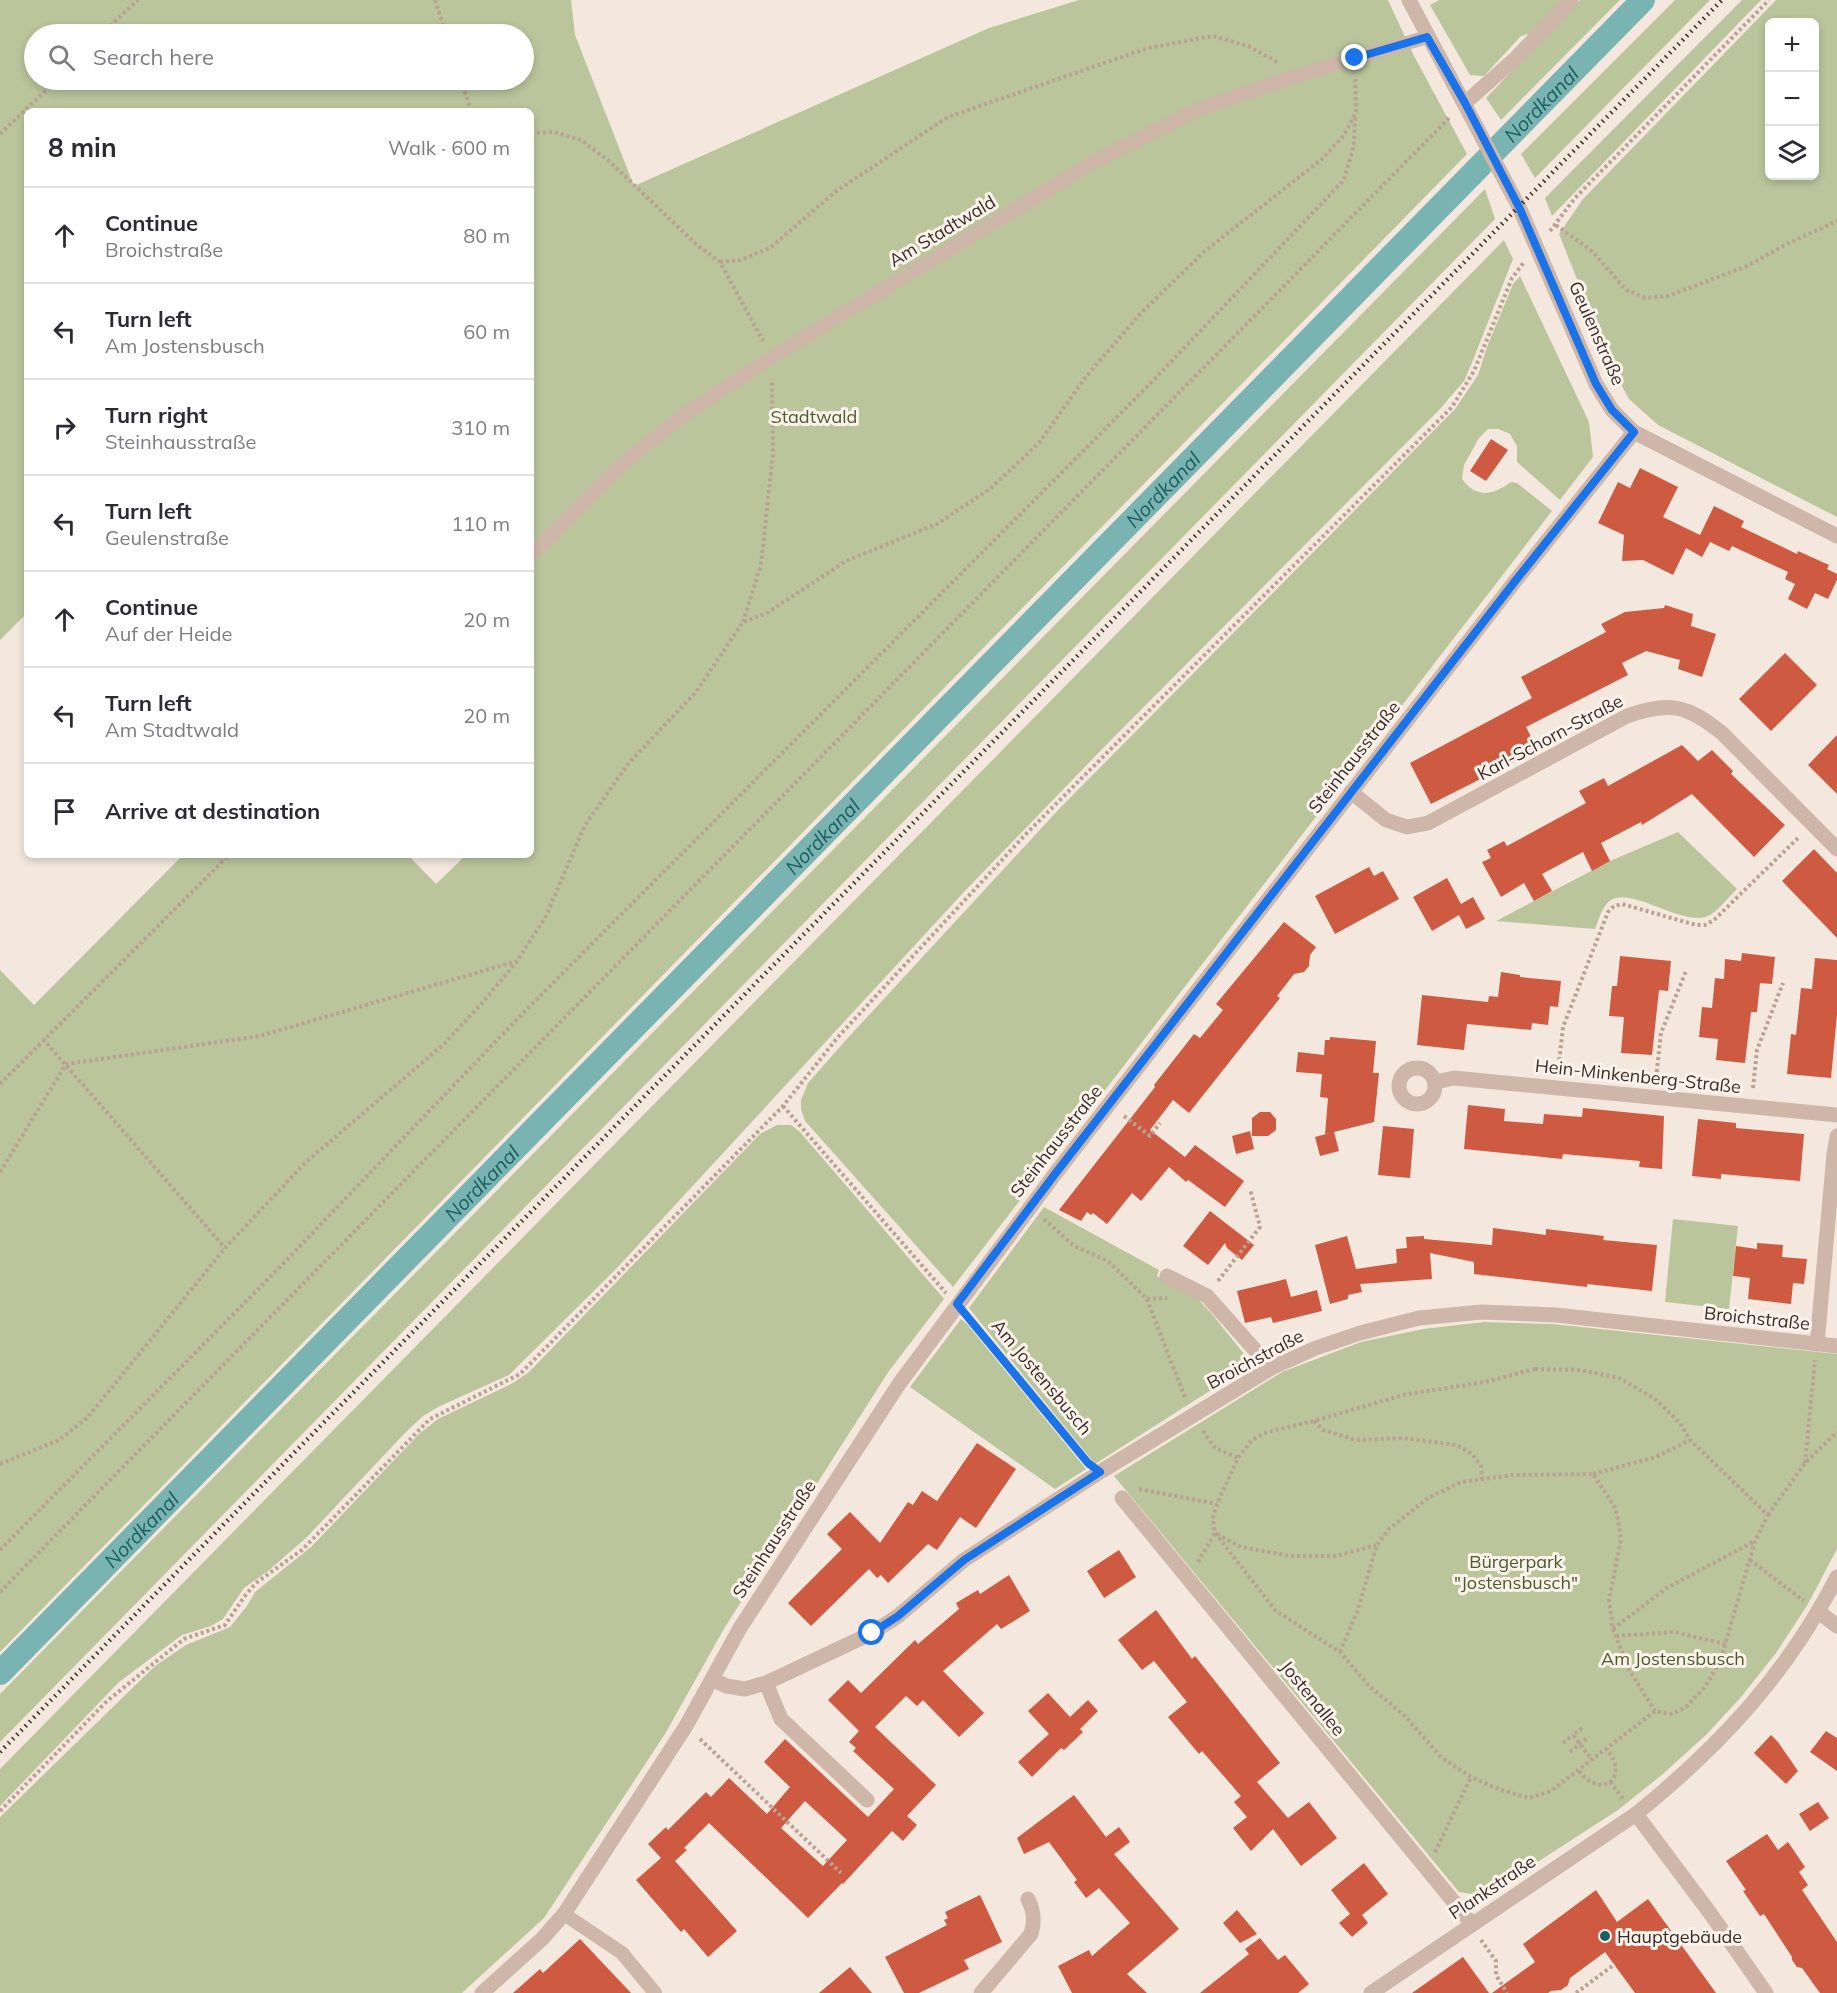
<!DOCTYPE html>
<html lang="en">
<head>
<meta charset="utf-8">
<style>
	:root { --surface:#fff; --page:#f7f7f7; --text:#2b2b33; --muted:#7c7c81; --line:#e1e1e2 }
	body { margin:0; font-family:Mulish,sans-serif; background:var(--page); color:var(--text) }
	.controls { position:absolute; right:18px; top:18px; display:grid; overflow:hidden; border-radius:9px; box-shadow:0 3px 9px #0003 }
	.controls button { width:54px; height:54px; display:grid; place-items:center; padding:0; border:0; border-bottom:2px solid var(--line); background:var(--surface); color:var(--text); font:30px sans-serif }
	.stop { position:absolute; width:18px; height:18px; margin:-14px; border:4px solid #1a73e8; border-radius:50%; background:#fff }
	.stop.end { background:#1a73e8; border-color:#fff; box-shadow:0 2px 6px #0008 }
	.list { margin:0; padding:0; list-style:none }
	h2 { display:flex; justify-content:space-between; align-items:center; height:78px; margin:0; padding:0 24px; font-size:26px }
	h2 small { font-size:20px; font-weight:400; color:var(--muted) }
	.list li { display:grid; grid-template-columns:39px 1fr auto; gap:18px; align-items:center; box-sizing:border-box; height:96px; padding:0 24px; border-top:2px solid var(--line) }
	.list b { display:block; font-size:22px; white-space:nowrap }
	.list p { margin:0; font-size:20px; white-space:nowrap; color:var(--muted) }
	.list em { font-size:20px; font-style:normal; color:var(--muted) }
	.icon { flex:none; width:33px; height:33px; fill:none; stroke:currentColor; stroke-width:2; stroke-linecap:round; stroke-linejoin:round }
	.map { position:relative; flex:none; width:1837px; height:1993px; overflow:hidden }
	.search { position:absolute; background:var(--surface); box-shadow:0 3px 9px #0003; left:24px; top:24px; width:510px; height:66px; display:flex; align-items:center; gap:15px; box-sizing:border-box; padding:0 21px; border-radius:33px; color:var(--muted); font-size:22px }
	.panel { position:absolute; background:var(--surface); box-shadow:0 3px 9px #0003; left:24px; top:108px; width:510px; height:750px; border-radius:9px }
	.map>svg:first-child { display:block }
	.green { fill:#bac59c; fill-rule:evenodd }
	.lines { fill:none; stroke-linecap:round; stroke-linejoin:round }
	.canal { stroke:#7ab4b2; stroke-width:24 }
	.building { fill:#ce5a42; fill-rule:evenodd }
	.path { stroke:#baa192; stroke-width:4; stroke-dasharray:3 3; stroke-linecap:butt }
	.lane { stroke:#ceb7a8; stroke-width:14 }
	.street { stroke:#ceb7a8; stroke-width:15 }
	.rail { stroke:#3a2d29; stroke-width:4.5; stroke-dasharray:1.5 4.5; stroke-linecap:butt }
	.route { stroke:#1a73e8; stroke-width:8 }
	.poi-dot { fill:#1b5f5f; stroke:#fbf3eb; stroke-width:2 }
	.labels { text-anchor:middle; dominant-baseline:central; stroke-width:6; stroke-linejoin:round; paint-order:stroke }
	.street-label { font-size:18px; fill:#3a2d29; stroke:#fbf3eb }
	.park-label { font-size:18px; fill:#4c5b2b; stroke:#fbf3eb }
	.poi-label { font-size:18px; fill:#3a2d29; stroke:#fbf3eb; text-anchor:start }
	.water-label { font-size:20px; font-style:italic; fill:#1b5f5f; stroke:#fbf3eb }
</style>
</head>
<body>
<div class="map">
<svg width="1837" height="1993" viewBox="0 0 1837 1993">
	<rect width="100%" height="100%" fill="#f4e8de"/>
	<g class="green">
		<path d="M0,0h571l4,35 59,151 355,-158 90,-28h309l25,54 54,100 -1467,1498v-682l34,35 149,-150h225l28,29 30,-29h65v-744h-504v502l-27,27zM34,34h490v46h-490z"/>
		<polygon points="1439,0 1562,0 1529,34 1521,36 1484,76 1470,75 1430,5"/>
		<polygon points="1580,0 1620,0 1501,120 1486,98"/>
		<polygon points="1675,0 1710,0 1535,178 1521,154"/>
		<polygon points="1742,0 1761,0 1552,216 1545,198"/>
		<path d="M1776,0h61v517l-179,-92 -29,-26 -16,-29 -54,-136 24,-35zM1814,22v154h-44v-154z"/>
		<polygon points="1485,189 1495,219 0,1742 0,1694"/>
		<polygon points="1504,240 1513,259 1471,365 1464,381 1440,409 1107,744 963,893 616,1269 509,1375 440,1406 423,1416 405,1433 306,1538 268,1571 244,1588 223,1619 211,1626 182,1635 119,1682 0,1806 0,1769"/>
		<path d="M1520,276l69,146 4,35 -33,43 -43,-38v-16l-7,-12 -12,-5h-10l-9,9 -15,27 -2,14c15,20 31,16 49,3l6,1 35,28 -599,776 -148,-166 -4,-12v-9l7,-17 37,-42 215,-233 395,-399 23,-34 9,-28 26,-63z"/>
		<path d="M1678,832l59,57c-8,7 -17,20 -27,26 -24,14 -78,-29 -99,-15 -9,6 -12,19 -16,29l-99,-8 114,-60z"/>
		<polygon points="777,1125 791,1125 800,1132 944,1299 889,1371 725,1627 665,1734 544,1918 462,1993 0,1993 0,1817 155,1666 186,1645 230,1627 247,1606 255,1592 311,1547 419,1434 438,1419 513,1383 529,1372 760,1134"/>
		<polygon points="1044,1207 1159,1270 1157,1276 1198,1299 1212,1314 1252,1364 1095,1464 969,1308"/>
		<polygon points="1673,1219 1738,1226 1729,1309 1665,1302"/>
		<polygon points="961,1319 967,1324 1086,1469 1055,1489 910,1387"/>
		<polygon points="1484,1322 1553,1324 1837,1354 1837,1549 1808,1604 1776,1653 1742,1696 1707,1734 1663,1774 1618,1810 1485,1896 1459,1892 1114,1476 1282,1372 1361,1342 1423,1329"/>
	</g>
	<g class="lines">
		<path class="canal" id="s1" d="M0,1673l1643,-1673"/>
	</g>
	<g class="building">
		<polygon points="1491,439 1508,450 1486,481 1470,471"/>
		<polygon points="1640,468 1678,487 1663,517 1700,535 1714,506 1744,521 1741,527 1797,554 1798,551 1829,565 1827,569 1837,574 1837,580 1828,599 1815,593 1807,609 1788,599 1795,584 1785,579 1788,572 1732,546 1729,551 1710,542 1702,557 1686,548 1673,575 1643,560 1622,561 1624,535 1598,523 1618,482 1630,488"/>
		<polygon points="1665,605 1693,614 1691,626 1716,634 1702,677 1678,669 1680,660 1646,651 1622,663 1628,675 1526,727 1538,750 1431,804 1410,763 1532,698 1521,677 1606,632 1601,624 1625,612 1664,608"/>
		<polygon points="1785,653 1817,685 1771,731 1739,699"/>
		<polygon points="1837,735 1837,794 1808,765"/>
		<polygon points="1682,745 1698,761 1712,750 1733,771 1731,774 1785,825 1754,857 1692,794 1642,825 1641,822 1601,843 1610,861 1592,871 1583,852 1542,874 1552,891 1534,901 1524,883 1501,897 1482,862 1491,858 1487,850 1504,841 1507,846 1586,803 1579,791 1604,778 1608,786"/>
		<polygon points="1814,849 1837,873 1837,938 1782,881"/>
		<polygon points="1369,867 1374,876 1383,871 1399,899 1335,934 1315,896"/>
		<polygon points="1447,878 1461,904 1473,897 1485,919 1466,929 1459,915 1432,931 1413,897"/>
		<polygon points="1284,922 1316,947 1310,955 1309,966 1304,972 1294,974 1277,996 1280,998 1189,1113 1173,1100 1150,1130 1185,1157 1195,1145 1244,1181 1225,1207 1188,1180 1186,1182 1169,1167 1141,1201 1132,1193 1107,1224 1093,1213 1091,1215 1087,1212 1081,1221 1059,1210 1155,1087 1154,1085 1194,1034 1200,1038 1223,1010 1216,1004"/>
		<polygon points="1742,953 1775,957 1772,984 1760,983 1757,1012 1751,1012 1745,1063 1716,1060 1718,1039 1699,1037 1702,1007 1712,1008 1715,978 1724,979 1725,959 1741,961"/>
		<polygon points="1620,956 1671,961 1668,991 1659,990 1652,1055 1621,1053 1624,1017 1609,1016 1612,986 1617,986"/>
		<polygon points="1815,958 1837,960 1837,1015 1831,1078 1787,1074 1791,1034 1796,1035 1801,988 1812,989"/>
		<polygon points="1501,972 1520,975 1520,977 1561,981 1558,1007 1550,1006 1548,1025 1532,1023 1531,1030 1467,1024 1464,1050 1417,1045 1422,995 1488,1002 1489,996 1498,997"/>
		<polygon points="1330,1037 1376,1041 1373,1073 1379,1073 1374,1122 1334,1132 1339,1151 1320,1156 1315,1137 1330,1133 1325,1134 1328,1098 1320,1097 1322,1074 1296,1072 1298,1052 1324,1055 1325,1040 1330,1040"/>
		<polygon points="1468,1105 1505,1109 1504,1121 1543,1124 1544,1114 1582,1117 1583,1108 1664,1116 1662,1169 1639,1167 1640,1161 1563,1154 1562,1159 1464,1149"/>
		<polygon points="1260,1112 1270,1112 1276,1119 1276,1130 1268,1136 1252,1136 1252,1118"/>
		<polygon points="1698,1119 1736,1123 1736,1128 1804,1134 1800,1181 1721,1174 1721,1179 1692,1176"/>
		<polygon points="1383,1126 1414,1129 1410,1178 1378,1175"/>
		<polygon points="1250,1131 1254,1149 1236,1154 1232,1136"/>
		<polygon points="1210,1211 1254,1245 1242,1260 1227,1248 1225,1243 1208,1265 1183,1246"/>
		<polygon points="1493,1228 1546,1235 1546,1229 1604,1236 1603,1240 1657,1245 1652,1291 1587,1284 1587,1287 1474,1274 1474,1262 1430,1253 1432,1279 1360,1284 1362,1292 1348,1295 1348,1299 1330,1304 1315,1245 1347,1236 1356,1269 1397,1263 1396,1249 1407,1248 1406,1237 1424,1236 1424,1239 1492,1245"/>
		<polygon points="1757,1243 1783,1245 1782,1257 1807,1259 1804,1284 1793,1283 1791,1304 1748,1299 1750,1278 1733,1276 1736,1246 1757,1249"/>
		<polygon points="1286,1279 1291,1297 1317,1290 1322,1311 1273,1323 1271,1317 1245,1323 1237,1291"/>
		<polygon points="977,1443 1016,1469 976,1528 960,1517 937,1550 928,1544 888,1583 881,1575 877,1578 869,1569 811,1626 788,1603 842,1549 827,1534 850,1512 880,1543 908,1502 913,1505 922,1491 937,1501"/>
		<polygon points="1119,1550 1136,1577 1104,1598 1087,1571"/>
		<path d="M1009,1575l21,36 -29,18 -4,-5 -54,47 41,42 -25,24 -36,-37 -6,6 -11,-10 -31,31 61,58 -29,31 10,9 -14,16 -11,-10 -49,53 -1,-1 -34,35 -99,-95 -25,25 3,2 -12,11 62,70 -29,26 -24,-28 -3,3 -45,-52 25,-22 -13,-14 18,-17 2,3 38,-38 5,5 18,-19 38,36 23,-27 -26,-25 21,-23 83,78 26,-28 -41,-38 3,-3 -7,-6 10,-11 -31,-31 20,-20 13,13 54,-53 3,4 41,-35 -3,-6 22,-13 2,4zM805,1801l42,39 -24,26 -42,-38z"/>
		<polygon points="1156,1610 1192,1659 1195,1656 1280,1763 1257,1782 1288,1818 1309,1802 1337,1838 1301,1866 1273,1829 1251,1851 1233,1828 1247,1817 1234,1802 1241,1796 1202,1751 1199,1754 1168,1717 1187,1702 1154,1661 1142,1670 1118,1640"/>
		<polygon points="1048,1693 1070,1717 1088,1700 1098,1711 1080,1729 1083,1732 1064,1750 1061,1748 1032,1777 1018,1762 1049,1734 1028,1711"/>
		<polygon points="1826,1731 1837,1738 1837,1771 1810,1752"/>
		<polygon points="1771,1735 1778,1742 1798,1771 1786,1784 1754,1753"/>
		<polygon points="1074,1795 1106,1837 1119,1827 1130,1842 1114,1854 1179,1929 1127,1974 1147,1993 1072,1993 1058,1966 1089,1950 1092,1956 1130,1923 1099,1888 1086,1898 1074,1882 1077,1880 1049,1842 1024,1854 1017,1838"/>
		<polygon points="1818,1802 1829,1818 1810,1831 1799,1814"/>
		<polygon points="1767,1834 1778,1850 1788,1842 1805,1867 1799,1872 1808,1885 1802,1890 1837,1942 1837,1993 1820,1993 1802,1968 1797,1967 1792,1960 1792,1957 1764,1914 1760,1916 1743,1891 1746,1890 1726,1861"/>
		<polygon points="1364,1863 1388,1894 1362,1915 1368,1923 1352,1937 1339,1923 1350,1914 1331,1890"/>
		<polygon points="1596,1890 1617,1922 1648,1899 1716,1993 1635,1993 1605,1952 1570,1978 1568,1985 1561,1990 1551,1991 1548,1993 1492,1993 1535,1962 1523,1944"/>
		<polygon points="980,1895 1002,1942 964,1960 969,1969 919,1993 904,1993 885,1957 947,1925 944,1920 948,1918 945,1912"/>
		<polygon points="1237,1910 1257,1934 1240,1943 1223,1923"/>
		<polygon points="1260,1938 1278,1960 1285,1955 1309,1984 1298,1993 1200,1993 1249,1954 1245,1949"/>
		<polygon points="580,1939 631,1993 513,1993 540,1969 543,1973"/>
		<polygon points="1463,1957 1489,1993 1412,1993"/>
		<polygon points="850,1967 872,1993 819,1993"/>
	</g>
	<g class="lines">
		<g class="path">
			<polyline points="435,0 446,34"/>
			<polyline points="101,34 138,0"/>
			<polyline points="461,80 471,111"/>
			<polyline points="531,133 554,132 581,140 609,161 697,245 720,262 763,341"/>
			<polyline points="0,134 57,80"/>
			<polyline points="1556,225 1593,252 1626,290 1645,298 1668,296 1745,267 1787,244 1837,221"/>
			<polyline points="1550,231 1575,198 1769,0"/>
			<polyline points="720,262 740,260 770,248 835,192 948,117 1148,48 1213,36 1250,47 1279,63"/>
			<polyline points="743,622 761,565 773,453 772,379"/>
			<polyline points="43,1039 225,1248"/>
			<polyline points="1558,1072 1563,1027 1608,912 1614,906 1622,904 1696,925 1705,925 1714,920 1799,837"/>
			<polyline points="1656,1078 1661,1033 1686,971"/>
			<polyline points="0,1084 229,855"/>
			<polyline points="1753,1088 1757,1050 1783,983"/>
			<polyline points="783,1106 946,1293"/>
			<polyline points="1124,1116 1150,1136 1160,1123"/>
			<polyline points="0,1172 66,1064 260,1036 517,961"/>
			<polyline points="1044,1219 1074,1246 1108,1261 1147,1299 1185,1398"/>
			<polyline points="1218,1281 1260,1227 1250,1189"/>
			<polyline points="1147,1299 1167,1298"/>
			<polyline points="969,1319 1086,1461"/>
			<polygon points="1535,1369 1580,1370 1619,1378 1654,1398 1680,1423 1690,1440 1768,1515 1755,1541 1720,1662 1704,1688 1685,1708 1671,1714 1655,1711 1551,1791 1529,1798 1501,1790 1471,1777 1441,1757 1405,1716 1369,1686 1340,1652 1276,1611 1215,1533 1213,1518 1217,1504 1238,1458 1252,1440 1267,1432 1314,1421 1403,1395 1485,1382"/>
			<polyline points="1314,1421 1323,1430 1356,1440 1403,1438 1457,1445 1472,1454 1481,1466 1482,1479"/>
			<polyline points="1203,1431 1215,1448 1238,1458"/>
			<polyline points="1805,1463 1815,1360"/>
			<polyline points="0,1464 59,1440 88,1417 225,1248 305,1163 444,1044 485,1000 517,961 546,916 585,825 628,764 696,692 743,622 767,613 846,561 937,524 991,488 1039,443 1085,378 1140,314 1205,251 1322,159 1344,135 1356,112 1355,77"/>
			<polyline points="1593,1474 1656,1457 1690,1440"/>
			<polyline points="1139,1489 1217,1504"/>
			<polyline points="1768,1515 1805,1463 1837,1432"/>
			<polyline points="0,1550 279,1268 521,1015 1147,387 1344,180 1354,145 1355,115"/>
			<polyline points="1750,1560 1804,1601"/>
			<polyline points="1198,1562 1215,1533 1241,1547 1290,1556 1336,1556 1376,1545"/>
			<polyline points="0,1592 1451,116"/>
			<polyline points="1613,1629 1665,1589 1755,1541"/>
			<polyline points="1616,1636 1675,1632 1725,1644"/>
			<polyline points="1340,1652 1357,1612 1377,1545 1389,1529 1428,1498 1461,1482 1513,1475 1593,1474 1616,1509 1621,1539 1609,1600 1613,1629 1628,1668 1655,1711"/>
			<polyline points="1582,1728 1573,1735 1592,1760"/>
			<polyline points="700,1739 841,1873"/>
			<polyline points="1563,1743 1573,1735"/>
			<polyline points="1570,1752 1589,1737"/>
			<path d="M1579,1771c23,29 51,7 28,-22"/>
			<polyline points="1610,1782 1624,1800"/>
			<polyline points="0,1811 107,1701 184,1639 225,1625 244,1597 256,1583 302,1550 430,1419 520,1374 783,1106 838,1037 1026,834 1452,407 1474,371 1512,278 1524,262"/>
			<polyline points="1435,1852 1471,1777"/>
			<polyline points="1481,1940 1496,1961 1496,1975 1507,1993"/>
			<polyline points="1576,1993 1615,1964"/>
		</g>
		<g class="lane">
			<polyline points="531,555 621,465 685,414 772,357 1095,161 1199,109 1300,75 1427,37"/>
			<polyline points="564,1914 622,1953 655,1993"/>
		</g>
		<g class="street">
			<polyline points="1409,0 1519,207 1596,384 1612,410 1634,432 1837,536"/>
			<polyline points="1465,103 1516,58 1571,0"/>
			<path d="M1351,792l35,28 21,7 21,-4 199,-107c44,-15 60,-11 96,18l114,115"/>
			<circle cx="1417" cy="1086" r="18"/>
			<polyline points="1436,1082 1454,1078 1837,1115"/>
			<polyline points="1167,1276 1207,1296 1271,1368"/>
			<polyline points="1817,1344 1834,1154 1837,1136"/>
			<polyline points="1122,1498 1472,1924"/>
			<polyline points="1819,1612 1837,1626"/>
			<polyline points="712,1679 726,1686 745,1689 766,1683 872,1633 898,1616 964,1560 1100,1472 1271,1368 1316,1348 1360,1333 1419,1318 1482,1312 1556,1315 1837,1346"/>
			<polyline points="766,1683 781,1719 867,1800"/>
			<polyline points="1636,1814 1710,1913 1766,1993"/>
			<polyline points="482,1993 542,1939 564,1914 686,1726 740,1628 899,1384 1055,1174 1516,580 1634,432"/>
			<path d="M981,1993l50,-59c4,-13 3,-23 -3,-35"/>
			<path d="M1371,1993l265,-179c84,-68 151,-140 201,-237"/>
		</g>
		<polyline class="rail" points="0,1752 1722,0"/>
	</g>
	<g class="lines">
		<polyline class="route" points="872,1633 898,1616 964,1560 1100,1472 1088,1463 957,1304 1055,1174 1516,580 1634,432 1612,410 1596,384 1519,207 1465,103 1427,37 1355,58"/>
	</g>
	<circle class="poi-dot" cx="1605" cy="1936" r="6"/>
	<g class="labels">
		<g class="street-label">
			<text transform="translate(942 231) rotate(-31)">Am Stadtwald</text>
			<text transform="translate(1597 333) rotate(66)">Geulenstraße</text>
			<text transform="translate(1550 737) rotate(-28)">Karl-Schorn-Straße</text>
			<text transform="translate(1354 757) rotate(-52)">Steinhausstraße</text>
			<text transform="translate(1638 1076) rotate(6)">Hein-Minkenberg-Straße</text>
			<text transform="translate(1056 1141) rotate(-52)">Steinhausstraße</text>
			<text transform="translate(1757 1318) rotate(6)">Broichstraße</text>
			<text transform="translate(1255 1359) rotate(-28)">Broichstraße</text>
			<text transform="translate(1042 1377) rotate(50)">Am Jostensbusch</text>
			<text transform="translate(774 1539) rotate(-57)">Steinhausstraße</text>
			<text transform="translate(1313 1698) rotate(51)">Jostenallee</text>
			<text transform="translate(1492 1887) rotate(-34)">Plankstraße</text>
		</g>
		<g class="park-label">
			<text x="814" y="416">Stadtwald</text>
			<text x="1516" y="1561">Bürgerpark<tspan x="1516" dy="21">"Jostensbusch"</tspan></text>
			<text x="1673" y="1658">Am Jostensbusch</text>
		</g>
		<g class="poi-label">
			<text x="1617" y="1936">Hauptgebäude</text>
		</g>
		<g class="water-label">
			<text stroke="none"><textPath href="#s1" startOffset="2199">Nordkanal</textPath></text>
			<text stroke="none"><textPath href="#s1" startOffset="1659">Nordkanal</textPath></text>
			<text stroke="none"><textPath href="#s1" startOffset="1173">Nordkanal</textPath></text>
			<text stroke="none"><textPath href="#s1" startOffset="687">Nordkanal</textPath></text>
			<text stroke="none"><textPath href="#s1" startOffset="201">Nordkanal</textPath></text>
		</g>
	</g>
</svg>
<div class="controls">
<button>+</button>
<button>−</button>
<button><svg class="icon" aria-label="layers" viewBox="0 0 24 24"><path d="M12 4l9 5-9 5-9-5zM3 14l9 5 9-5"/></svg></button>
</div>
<div class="stop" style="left:872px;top:1633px"></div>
<div class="stop end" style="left:1355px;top:58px"></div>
<div class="search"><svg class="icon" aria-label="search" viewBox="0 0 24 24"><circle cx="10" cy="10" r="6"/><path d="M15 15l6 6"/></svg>Search here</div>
<section class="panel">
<h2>8 min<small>Walk · 600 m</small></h2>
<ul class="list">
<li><svg class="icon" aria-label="ahead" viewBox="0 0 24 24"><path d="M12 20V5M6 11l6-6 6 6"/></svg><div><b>Continue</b><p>Broichstraße</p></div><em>80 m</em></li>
<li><svg class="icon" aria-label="left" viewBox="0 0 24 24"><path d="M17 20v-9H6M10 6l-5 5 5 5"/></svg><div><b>Turn left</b><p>Am Jostensbusch</p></div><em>60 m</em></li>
<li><svg class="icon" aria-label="right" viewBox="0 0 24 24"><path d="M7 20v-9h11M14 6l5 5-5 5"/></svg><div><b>Turn right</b><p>Steinhausstraße</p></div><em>310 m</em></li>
<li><svg class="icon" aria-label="left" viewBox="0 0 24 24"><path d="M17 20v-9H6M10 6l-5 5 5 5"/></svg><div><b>Turn left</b><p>Geulenstraße</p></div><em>110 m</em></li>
<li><svg class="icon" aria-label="ahead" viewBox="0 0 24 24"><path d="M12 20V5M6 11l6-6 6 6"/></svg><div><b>Continue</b><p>Auf der Heide</p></div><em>20 m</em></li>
<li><svg class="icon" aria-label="left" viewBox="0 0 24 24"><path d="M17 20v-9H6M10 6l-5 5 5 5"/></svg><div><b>Turn left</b><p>Am Stadtwald</p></div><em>20 m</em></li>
<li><svg class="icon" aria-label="arrive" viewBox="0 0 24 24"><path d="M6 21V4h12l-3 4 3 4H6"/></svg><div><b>Arrive at destination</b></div></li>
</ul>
</section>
</div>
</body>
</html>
